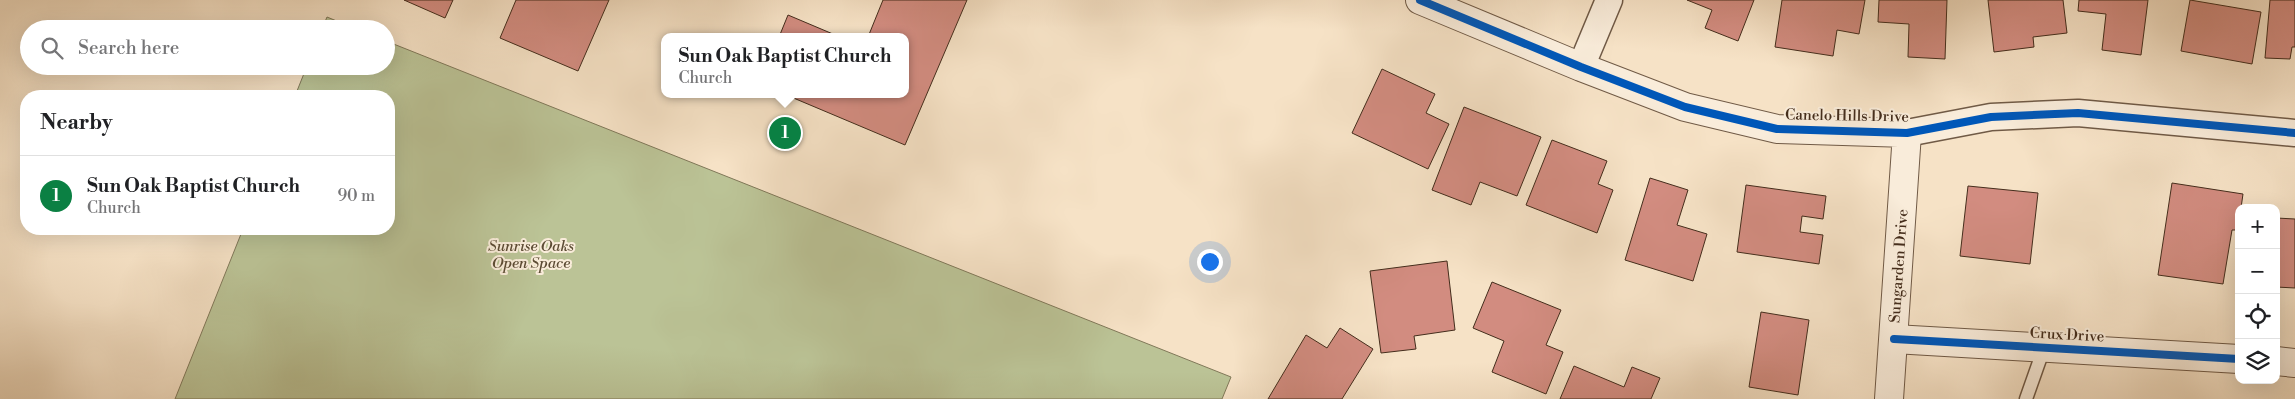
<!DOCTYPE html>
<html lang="en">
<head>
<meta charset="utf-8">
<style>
	:root { --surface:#fff; --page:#f2f2f2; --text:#202124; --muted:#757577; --line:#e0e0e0; --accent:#0b8043 }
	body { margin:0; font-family:"Libre Bodoni",serif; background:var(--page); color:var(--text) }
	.controls { position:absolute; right:15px; bottom:15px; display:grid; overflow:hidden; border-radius:10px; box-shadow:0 5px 20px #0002 }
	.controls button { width:45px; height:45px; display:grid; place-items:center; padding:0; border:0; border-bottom:1px solid var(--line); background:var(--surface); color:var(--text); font:25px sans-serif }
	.you { position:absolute; left:1209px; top:261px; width:18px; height:18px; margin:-12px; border:4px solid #fff; border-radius:50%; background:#1a73e8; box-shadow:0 0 0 8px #1a73e833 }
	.badge { display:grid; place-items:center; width:32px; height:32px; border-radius:50%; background:var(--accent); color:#fff; font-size:16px; font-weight:700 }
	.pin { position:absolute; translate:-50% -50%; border:2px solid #fff; box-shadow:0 1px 5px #0006 }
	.popup { position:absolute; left:661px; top:33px; width:248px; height:65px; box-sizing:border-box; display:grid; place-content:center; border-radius:10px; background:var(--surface); filter:drop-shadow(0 1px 4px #0005); font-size:16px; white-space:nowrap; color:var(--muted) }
	.popup b { font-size:19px; color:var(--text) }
	.popup::after { content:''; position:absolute; left:50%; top:100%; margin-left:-10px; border:10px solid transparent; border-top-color:var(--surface) }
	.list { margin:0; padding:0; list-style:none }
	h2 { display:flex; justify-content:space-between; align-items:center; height:65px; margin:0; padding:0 20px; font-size:21px }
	h2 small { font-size:16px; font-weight:400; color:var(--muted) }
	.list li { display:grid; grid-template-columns:32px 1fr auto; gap:15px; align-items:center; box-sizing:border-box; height:80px; padding:0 20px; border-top:1px solid var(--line) }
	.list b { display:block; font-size:19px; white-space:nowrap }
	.list p { margin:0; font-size:16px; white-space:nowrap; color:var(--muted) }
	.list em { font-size:16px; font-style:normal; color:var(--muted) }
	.icon { flex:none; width:28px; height:28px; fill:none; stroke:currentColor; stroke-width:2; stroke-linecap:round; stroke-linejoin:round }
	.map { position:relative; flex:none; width:2295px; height:399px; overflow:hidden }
	.search { position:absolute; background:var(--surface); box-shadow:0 5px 20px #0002; left:20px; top:20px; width:375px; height:55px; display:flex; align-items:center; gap:12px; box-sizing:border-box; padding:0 18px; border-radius:28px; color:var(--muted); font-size:19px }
	.panel { position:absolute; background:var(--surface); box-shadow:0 5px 20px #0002; left:20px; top:90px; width:375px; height:145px; border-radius:20px }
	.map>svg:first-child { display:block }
	.green { fill:#bbc396; stroke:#807859 }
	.building { fill:#d28c80; stroke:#442d1c }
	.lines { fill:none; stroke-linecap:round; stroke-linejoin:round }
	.service-casing { stroke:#705a46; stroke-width:15 }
	.minor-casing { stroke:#705a46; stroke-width:29 }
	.tertiary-casing { stroke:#705a46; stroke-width:30 }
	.service { stroke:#f9ecda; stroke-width:12 }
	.minor { stroke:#f9ecda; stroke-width:26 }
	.tertiary { stroke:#f9ecda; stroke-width:28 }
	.cycleway-casing { stroke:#f9ecda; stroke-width:11 }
	.cycleway { stroke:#0057b8; stroke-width:8 }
	.labels { text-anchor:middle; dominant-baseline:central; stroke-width:4; stroke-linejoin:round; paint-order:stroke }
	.street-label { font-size:15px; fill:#442d1c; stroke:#f9ecda }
	.park-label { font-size:15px; font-style:italic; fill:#5c4b34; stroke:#f9ecda }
</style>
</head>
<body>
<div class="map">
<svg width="2295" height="399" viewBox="0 0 2295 399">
	<rect width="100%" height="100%" fill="#f6e2c6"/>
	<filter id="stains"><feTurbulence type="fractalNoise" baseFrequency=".004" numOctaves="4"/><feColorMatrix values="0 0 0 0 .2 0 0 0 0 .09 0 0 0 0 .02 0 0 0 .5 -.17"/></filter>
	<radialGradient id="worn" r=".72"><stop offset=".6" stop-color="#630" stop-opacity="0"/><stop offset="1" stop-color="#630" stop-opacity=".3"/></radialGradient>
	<g class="green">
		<polygon points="327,17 356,29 322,29"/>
		<polygon points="386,41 1231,377 1222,399 175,399 243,229 389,229 389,96 295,96 307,66 386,66"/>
	</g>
	<g class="building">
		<polygon points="404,0 453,0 445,18"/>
		<polygon points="516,0 609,0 578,71 500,38"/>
		<polygon points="883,0 967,0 905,145 784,94 905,94 905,37 868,37"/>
		<polygon points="1687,0 1754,0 1738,41 1705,28 1712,10"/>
		<polygon points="1782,0 1865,0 1859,34 1837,30 1833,56 1775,47"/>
		<polygon points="1879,0 1947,0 1945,59 1908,57 1909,24 1878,22"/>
		<polygon points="1988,0 2063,0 2067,33 2033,37 2034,47 1994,52"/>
		<polygon points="2079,0 2148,0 2141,55 2102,50 2106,14 2078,11"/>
		<polygon points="2190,0 2261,12 2252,64 2181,51"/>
		<polygon points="2270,0 2295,0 2295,47 2292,47 2290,59 2265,58"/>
		<polygon points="788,15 840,37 779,37"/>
		<polygon points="1382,69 1435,94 1426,113 1449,124 1428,169 1352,133"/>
		<polygon points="1464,107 1541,137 1517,196 1480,182 1471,205 1432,190"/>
		<polygon points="1552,140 1607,161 1598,184 1613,190 1597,233 1526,205"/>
		<polygon points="1650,178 1688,190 1677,225 1707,234 1693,281 1625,260"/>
		<polygon points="2172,183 2243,194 2241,208 2239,208 2237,230 2232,230 2223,284 2158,275"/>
		<polygon points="1746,185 1826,196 1823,219 1802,216 1800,232 1823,235 1819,264 1737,252"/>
		<polygon points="1968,186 2038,193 2030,264 1960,256"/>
		<polygon points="2276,218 2295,219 2295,288 2276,287"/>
		<polygon points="1447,261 1455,330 1414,336 1416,349 1381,353 1370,271"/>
		<polygon points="1492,282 1561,310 1546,345 1563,352 1546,394 1492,372 1504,341 1473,328"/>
		<polygon points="1761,312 1809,320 1798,395 1749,387"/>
		<polygon points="1340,328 1373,349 1342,399 1268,399 1306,335 1327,348"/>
		<polygon points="1574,366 1624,387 1632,367 1660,378 1651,399 1560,399"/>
	</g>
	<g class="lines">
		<g class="service-casing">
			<polyline id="service" points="2026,399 2044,348"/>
		</g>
		<g class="minor-casing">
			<g id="minor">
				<polyline points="1581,67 1609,0"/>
				<polyline points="1907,133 1991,117 2078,113 2295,133"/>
			</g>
		</g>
		<g class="tertiary-casing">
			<g id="tertiary">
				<polyline points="1420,0 1581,67 1685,107 1777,129 1907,133 1889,399"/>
				<polyline points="1894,339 2239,359"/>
				<polyline points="2276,361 2295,363"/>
			</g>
		</g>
		<use href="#service" class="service"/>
		<use href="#minor" class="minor"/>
		<use href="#tertiary" class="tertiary"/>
		<g class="cycleway-casing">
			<g id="cycleway">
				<polyline points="1420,0 1581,67 1685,107 1777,129 1907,133 1991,117 2078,113 2295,133"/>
				<polyline points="1894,339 2239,359"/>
			</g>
		</g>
		<use href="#cycleway" class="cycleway"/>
	</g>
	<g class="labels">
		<g class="street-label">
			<text transform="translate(1847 116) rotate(1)">Canelo Hills Drive</text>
			<text transform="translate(1899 266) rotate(-86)">Sungarden Drive</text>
			<text transform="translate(2067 335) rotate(3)">Crux Drive</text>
		</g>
		<g class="park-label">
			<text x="531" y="246">Sunrise Oaks<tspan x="531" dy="17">Open Space</tspan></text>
		</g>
	</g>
	<rect width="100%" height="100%" filter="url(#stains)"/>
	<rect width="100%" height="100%" fill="url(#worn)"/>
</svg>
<div class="controls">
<button>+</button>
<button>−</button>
<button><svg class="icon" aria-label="locate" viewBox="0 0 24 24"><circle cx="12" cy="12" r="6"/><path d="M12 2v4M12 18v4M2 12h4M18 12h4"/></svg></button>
<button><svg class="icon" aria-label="layers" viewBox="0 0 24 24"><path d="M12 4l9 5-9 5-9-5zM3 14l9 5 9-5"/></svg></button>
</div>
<div class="you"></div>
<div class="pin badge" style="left:785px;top:133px">1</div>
<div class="popup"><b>Sun Oak Baptist Church</b>Church</div>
<div class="search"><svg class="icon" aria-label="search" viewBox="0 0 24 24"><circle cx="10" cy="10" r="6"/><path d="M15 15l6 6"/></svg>Search here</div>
<section class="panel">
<h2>Nearby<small></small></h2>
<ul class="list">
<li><span class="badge">1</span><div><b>Sun Oak Baptist Church</b><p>Church</p></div><em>90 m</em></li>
</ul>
</section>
</div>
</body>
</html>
